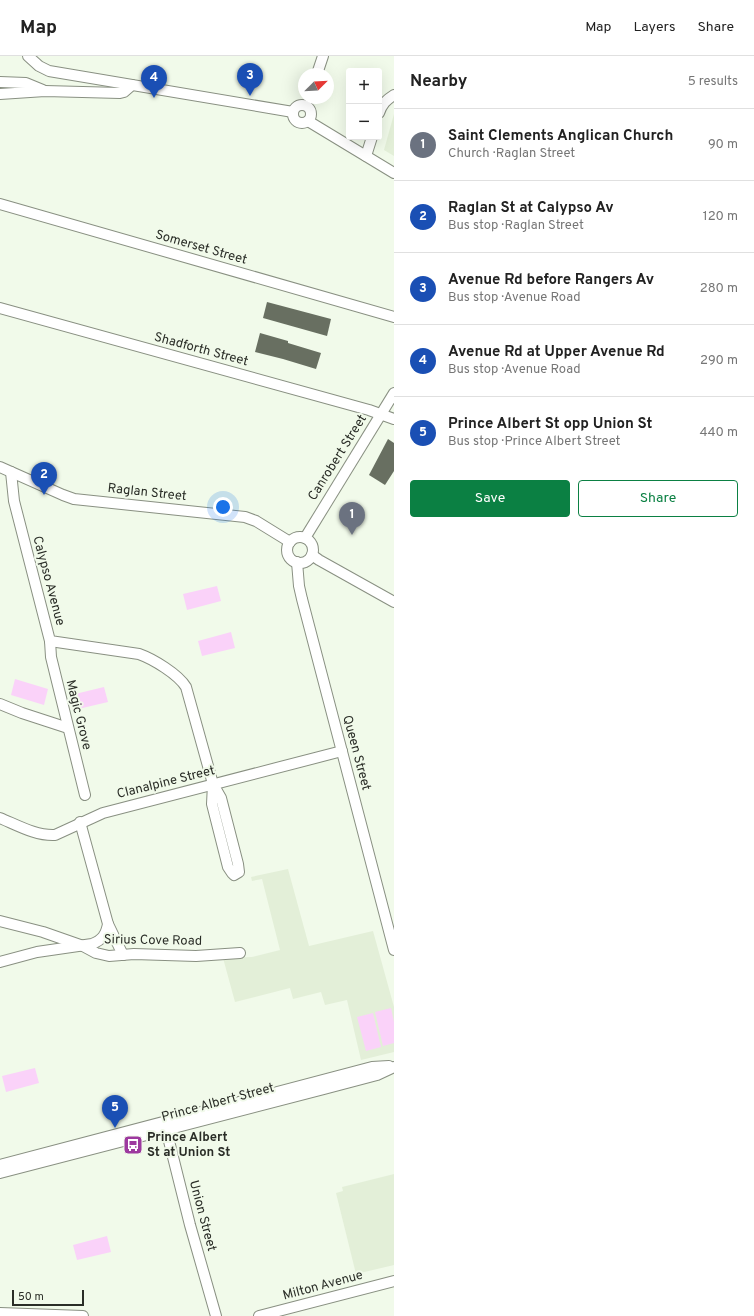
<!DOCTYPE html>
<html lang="en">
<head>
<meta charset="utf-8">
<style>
	:root { --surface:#fff; --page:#f6f6f6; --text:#222; --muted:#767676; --line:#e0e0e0; --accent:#0b8043 }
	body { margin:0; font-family:Overpass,sans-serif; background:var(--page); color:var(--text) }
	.controls { position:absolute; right:12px; top:12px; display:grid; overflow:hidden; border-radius:4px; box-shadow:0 4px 16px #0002 }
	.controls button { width:36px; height:36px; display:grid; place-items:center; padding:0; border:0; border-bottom:1px solid var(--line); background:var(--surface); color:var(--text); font:20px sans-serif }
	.compass { position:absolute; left:298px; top:12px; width:36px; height:36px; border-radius:50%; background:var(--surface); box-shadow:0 4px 16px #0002; rotate:66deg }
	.scale { position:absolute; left:12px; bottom:10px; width:72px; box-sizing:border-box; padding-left:4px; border:2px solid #2a2d27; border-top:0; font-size:11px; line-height:14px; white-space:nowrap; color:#2a2d27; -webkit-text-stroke:3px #f1faea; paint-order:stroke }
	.you { position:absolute; left:223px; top:451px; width:14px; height:14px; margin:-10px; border:3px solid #fff; border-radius:50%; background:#1a73e8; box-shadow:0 0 0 6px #1a73e833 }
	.badge { display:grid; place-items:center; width:26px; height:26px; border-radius:50%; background:var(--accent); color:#fff; font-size:13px; font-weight:700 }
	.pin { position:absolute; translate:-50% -33px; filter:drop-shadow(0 1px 2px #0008) }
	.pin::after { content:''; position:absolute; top:21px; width:14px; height:12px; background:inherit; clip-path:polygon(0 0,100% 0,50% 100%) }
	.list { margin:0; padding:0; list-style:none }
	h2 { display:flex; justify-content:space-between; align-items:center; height:52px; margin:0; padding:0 16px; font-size:17px }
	h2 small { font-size:13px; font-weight:400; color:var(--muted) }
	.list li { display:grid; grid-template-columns:26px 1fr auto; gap:12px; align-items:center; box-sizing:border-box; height:72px; padding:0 16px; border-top:1px solid var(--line) }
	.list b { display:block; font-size:15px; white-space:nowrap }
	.list p { margin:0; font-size:13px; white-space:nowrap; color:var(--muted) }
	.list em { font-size:13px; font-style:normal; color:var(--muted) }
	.actions { display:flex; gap:8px; padding:12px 16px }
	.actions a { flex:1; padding:9px 0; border:1px solid var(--accent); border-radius:4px; text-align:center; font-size:14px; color:var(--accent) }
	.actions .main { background:var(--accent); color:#fff }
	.map { position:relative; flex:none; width:394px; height:1260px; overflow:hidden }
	header { display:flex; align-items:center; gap:24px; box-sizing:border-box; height:56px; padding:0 20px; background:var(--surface); border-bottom:1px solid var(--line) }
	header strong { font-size:19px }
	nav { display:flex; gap:22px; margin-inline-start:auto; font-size:14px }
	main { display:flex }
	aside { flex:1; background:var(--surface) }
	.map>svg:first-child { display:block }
	.built { fill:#e3efd8 }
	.green { fill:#fad2f9 }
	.building { fill:#686f61 }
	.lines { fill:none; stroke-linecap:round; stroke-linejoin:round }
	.minor-casing { stroke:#899082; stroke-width:12 }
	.minor { stroke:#fff; stroke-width:10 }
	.labels { text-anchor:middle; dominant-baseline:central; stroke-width:4; stroke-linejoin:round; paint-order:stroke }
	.street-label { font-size:13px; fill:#2a2d27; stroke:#f1faea }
	.poi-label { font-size:13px; font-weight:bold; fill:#2a2d27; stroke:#f1faea; text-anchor:start }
</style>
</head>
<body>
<header>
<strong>Map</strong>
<nav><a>Map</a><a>Layers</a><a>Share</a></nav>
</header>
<main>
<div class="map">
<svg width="394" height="1260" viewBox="0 0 394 1260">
	<rect width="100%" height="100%" fill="#f1faea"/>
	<g class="built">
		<polygon points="394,58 394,100 384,94"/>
		<polygon points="288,813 309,890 373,875 394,951 394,996 361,1004 347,944 325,949 321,936 293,943 290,932 235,946 223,902 252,901 280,894 262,823 252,825 251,821"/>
		<polygon points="394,1118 394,1209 356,1218 336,1137 343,1135 342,1131"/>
	</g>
	<g class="green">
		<polygon points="217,530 221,545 187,554 183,538"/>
		<polygon points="231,576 235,592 202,600 198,585"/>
		<polygon points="15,623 48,633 44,649 11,639"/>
		<polygon points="104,631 108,646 74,654 71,639"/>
		<polygon points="391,952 394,966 394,987 383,990 375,956"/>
		<polygon points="373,957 381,991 366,995 357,961"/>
		<polygon points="35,1012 39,1027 6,1036 2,1020"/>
		<polygon points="107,1180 111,1196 77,1204 73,1189"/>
	</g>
	<g class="building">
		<polygon points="267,246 331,263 327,280 263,262"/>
		<polygon points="260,277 288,285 288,287 321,297 316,313 283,303 255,296"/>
		<polygon points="388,383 394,387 394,415 385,429 369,419"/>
	</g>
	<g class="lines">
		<g class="minor-casing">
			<g id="minor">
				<polyline points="28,0 39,10 49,15 293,56"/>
				<polyline points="317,18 323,0"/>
				<polyline points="0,26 26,27 43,34"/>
				<polyline points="0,38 45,35 120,37 124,36 132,29"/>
				<circle cx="302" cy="58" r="9"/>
				<path d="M379,57c3,-9 7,-13 15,-18"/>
				<polyline points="308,65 394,117"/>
				<polyline points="366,100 372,81"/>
				<polyline points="0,148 394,261"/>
				<polyline points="0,252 369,354 394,363"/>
				<polyline points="0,411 63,439 74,443 245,461 256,465 290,486"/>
				<path d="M11,416l3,29 36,140 89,13c14,5 39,20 47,33l27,97 8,14 17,66 1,8 -5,3 -2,-2 -4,-6 -16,-63 1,-20"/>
				<circle cx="300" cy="494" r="13"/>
				<polyline points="305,482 394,337"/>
				<polyline points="312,499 319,504 394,546"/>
				<polyline points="297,506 299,530 302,543 394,894"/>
				<polyline points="50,585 51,601 85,739"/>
				<polyline points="0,648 22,657 68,672"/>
				<path d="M0,762c17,7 36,18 55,17l48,-22 239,-62"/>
				<polyline points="0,865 43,876 83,890 96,897 109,900 134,898 196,900 240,897"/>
				<polyline points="108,868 123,899"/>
				<path d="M0,906l37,-10 55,-8c10,-4 14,-9 16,-20l-28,-102"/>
				<polyline points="165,1069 190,1169 216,1260"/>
				<polyline points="0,1109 372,1011 389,1010"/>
				<polyline points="0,1117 324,1033 377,1019 394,1011"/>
				<polyline points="0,1257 83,1260"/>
				<polyline points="259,1260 394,1225"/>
			</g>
		</g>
		<use href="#minor" class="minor"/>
	</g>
	<defs>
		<g id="bus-square" transform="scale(1)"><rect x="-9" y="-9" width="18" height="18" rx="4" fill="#9d399f" stroke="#f1faea"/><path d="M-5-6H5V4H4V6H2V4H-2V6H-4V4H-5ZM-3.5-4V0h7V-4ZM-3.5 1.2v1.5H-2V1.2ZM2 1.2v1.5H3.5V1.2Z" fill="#fff"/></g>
	</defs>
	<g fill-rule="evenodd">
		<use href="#bus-square" x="133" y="1089"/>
	</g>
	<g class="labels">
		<g class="street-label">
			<text transform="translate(201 192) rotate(16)">Somerset Street</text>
			<text transform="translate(201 294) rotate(15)">Shadforth Street</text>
			<text transform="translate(338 402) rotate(-58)">Canrobert Street</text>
			<text transform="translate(147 437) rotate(6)">Raglan Street</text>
			<text transform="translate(48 525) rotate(75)">Calypso Avenue</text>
			<text transform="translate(78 659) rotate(76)">Magic Grove</text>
			<text transform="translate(356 697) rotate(75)">Queen Street</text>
			<text transform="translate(166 727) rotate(-14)">Clanalpine Street</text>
			<text transform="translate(153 885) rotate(1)">Sirius Cove Road</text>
			<text transform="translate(218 1047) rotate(-15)">Prince Albert Street</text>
			<text transform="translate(202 1160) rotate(75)">Union Street</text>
			<text transform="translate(323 1230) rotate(-15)">Milton Avenue</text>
		</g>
		<g class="poi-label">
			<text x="147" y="1082">Prince Albert<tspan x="147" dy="15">St at Union St</tspan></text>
		</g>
	</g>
</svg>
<div class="controls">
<button>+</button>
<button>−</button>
</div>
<svg class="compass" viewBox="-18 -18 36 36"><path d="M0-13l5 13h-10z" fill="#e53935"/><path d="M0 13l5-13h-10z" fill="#767676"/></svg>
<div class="scale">50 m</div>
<div class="you"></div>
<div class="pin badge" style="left:352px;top:479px;background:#6b7280">1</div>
<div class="pin badge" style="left:44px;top:439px;background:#1a4fb4">2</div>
<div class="pin badge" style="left:250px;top:40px;background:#1a4fb4">3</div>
<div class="pin badge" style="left:154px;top:42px;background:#1a4fb4">4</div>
<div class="pin badge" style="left:115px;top:1072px;background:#1a4fb4">5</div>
</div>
<aside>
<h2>Nearby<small>5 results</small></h2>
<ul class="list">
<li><span class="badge" style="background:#6b7280">1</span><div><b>Saint Clements Anglican Church</b><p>Church · Raglan Street</p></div><em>90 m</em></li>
<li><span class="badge" style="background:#1a4fb4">2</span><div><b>Raglan St at Calypso Av</b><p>Bus stop · Raglan Street</p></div><em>120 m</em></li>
<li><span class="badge" style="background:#1a4fb4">3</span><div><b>Avenue Rd before Rangers Av</b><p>Bus stop · Avenue Road</p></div><em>280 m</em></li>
<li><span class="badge" style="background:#1a4fb4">4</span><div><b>Avenue Rd at Upper Avenue Rd</b><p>Bus stop · Avenue Road</p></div><em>290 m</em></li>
<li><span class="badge" style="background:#1a4fb4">5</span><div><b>Prince Albert St opp Union St</b><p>Bus stop · Prince Albert Street</p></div><em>440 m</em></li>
</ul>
<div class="actions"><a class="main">Save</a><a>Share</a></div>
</aside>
</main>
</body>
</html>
